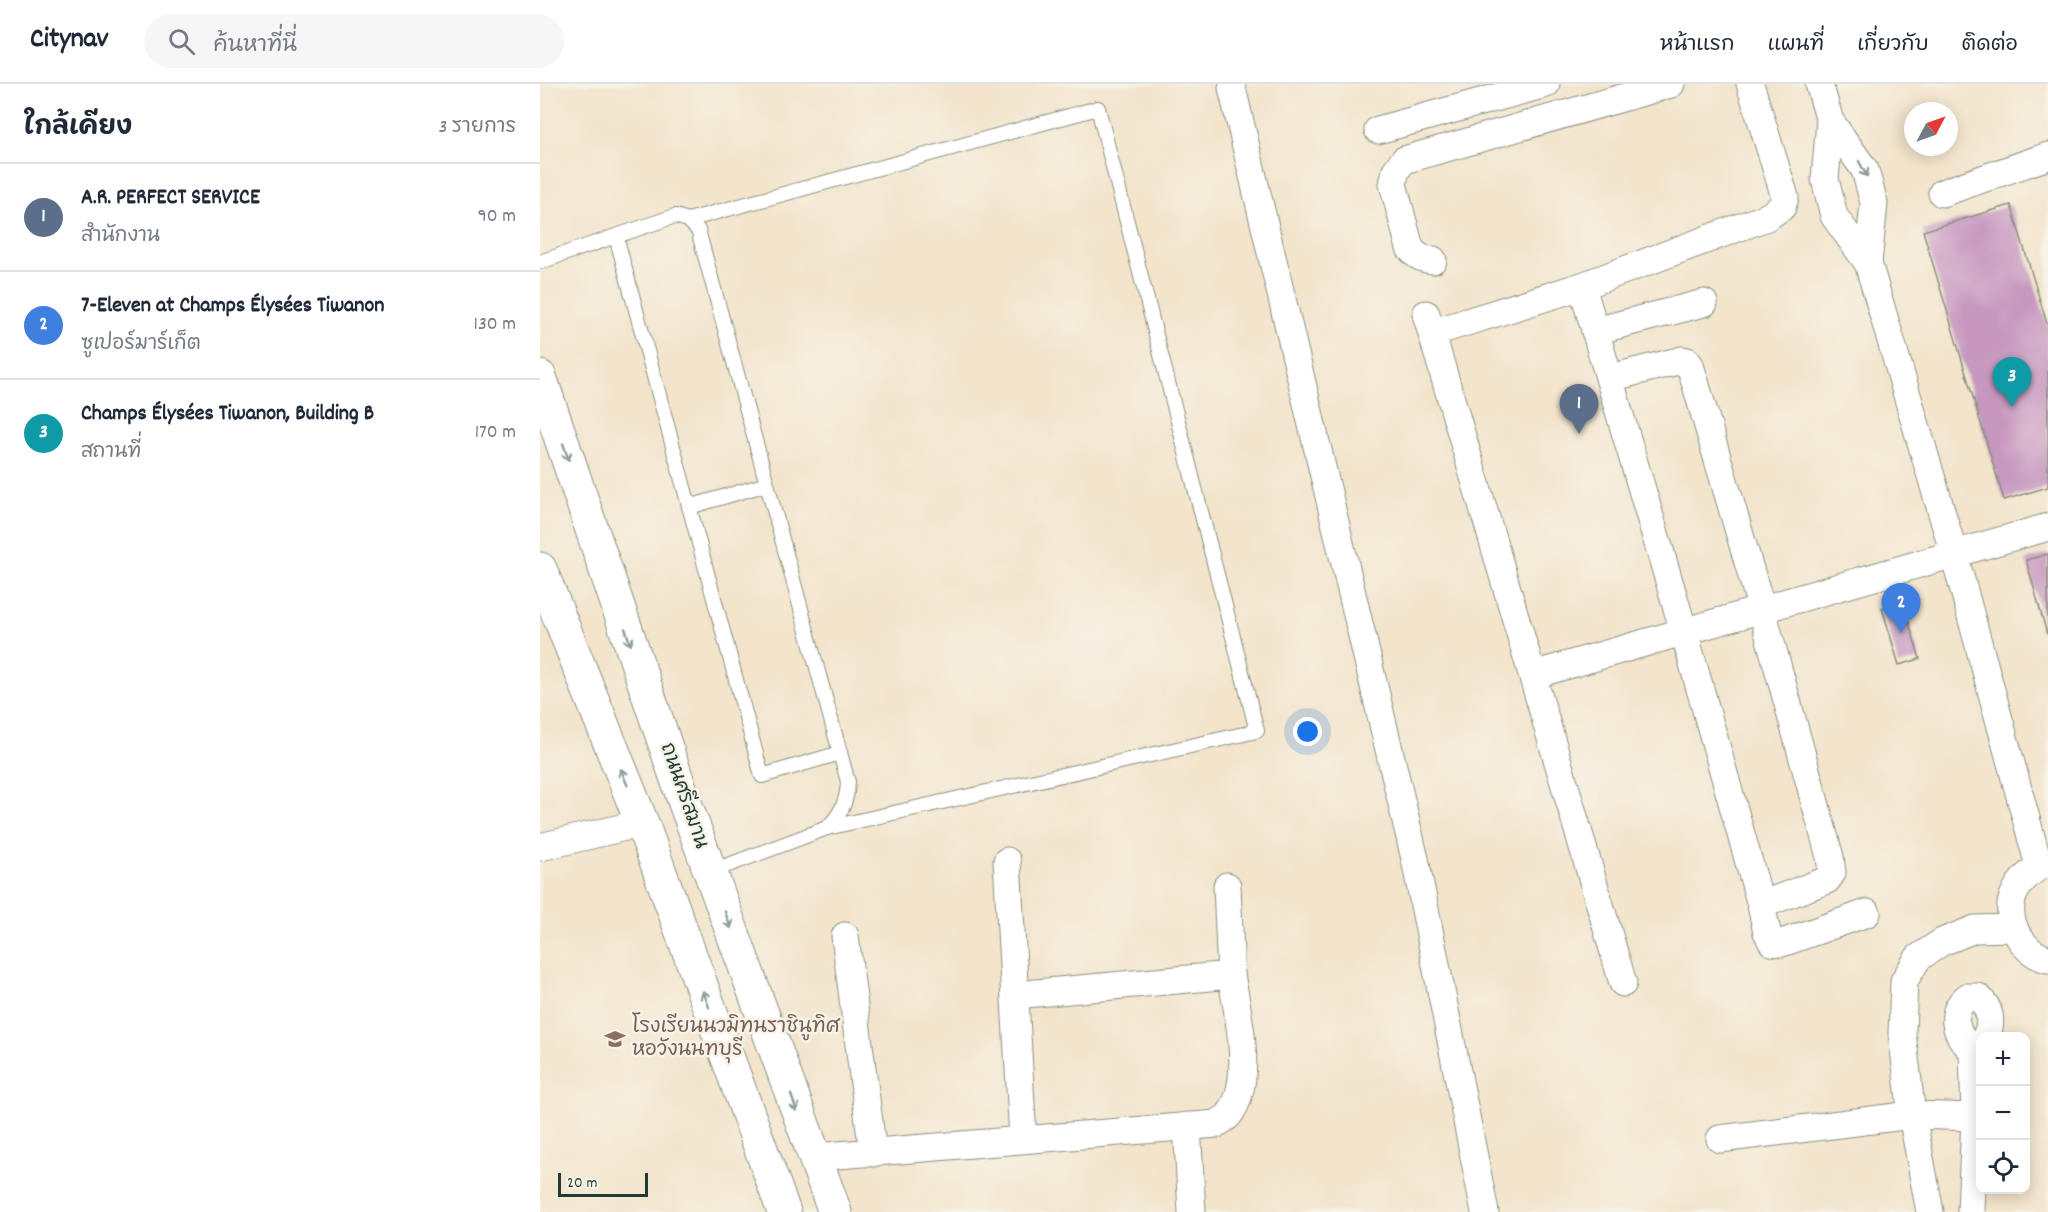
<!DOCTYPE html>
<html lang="th">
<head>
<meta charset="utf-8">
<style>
	:root { --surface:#fff; --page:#f6f6f7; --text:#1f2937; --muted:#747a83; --line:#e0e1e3; --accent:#7c3aed }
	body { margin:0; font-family:Dekko,"Playpen Sans Thai",sans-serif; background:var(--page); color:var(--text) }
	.controls { position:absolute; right:18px; bottom:18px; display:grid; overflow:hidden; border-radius:12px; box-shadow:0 3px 15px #0003 }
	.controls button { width:54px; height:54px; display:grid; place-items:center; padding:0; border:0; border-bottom:2px solid var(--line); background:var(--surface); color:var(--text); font:30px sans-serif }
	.compass { position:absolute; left:1364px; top:18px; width:54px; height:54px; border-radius:50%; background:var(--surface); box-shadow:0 3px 15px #0003; rotate:49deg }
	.scale { position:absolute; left:18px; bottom:15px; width:90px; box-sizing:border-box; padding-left:6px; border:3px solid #1f3d34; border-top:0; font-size:16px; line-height:21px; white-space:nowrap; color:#1f3d34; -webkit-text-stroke:4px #f7f3e8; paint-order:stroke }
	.you { position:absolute; left:768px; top:648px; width:21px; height:21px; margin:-15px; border:4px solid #fff; border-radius:50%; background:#1a73e8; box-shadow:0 0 0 9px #1a73e833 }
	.badge { display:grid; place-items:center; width:39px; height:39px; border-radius:50%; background:var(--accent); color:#fff; font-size:20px; font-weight:700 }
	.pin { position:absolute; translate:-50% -50px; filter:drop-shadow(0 2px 3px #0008) }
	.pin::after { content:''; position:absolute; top:32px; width:21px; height:18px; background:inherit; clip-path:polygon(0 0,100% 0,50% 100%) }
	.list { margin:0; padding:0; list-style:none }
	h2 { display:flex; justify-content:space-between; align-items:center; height:78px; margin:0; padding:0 24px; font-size:26px }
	h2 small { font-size:20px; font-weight:400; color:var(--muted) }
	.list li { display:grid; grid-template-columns:39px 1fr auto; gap:18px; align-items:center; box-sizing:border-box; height:108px; padding:0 24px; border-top:2px solid var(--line) }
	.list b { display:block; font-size:22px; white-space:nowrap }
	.list p { margin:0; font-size:20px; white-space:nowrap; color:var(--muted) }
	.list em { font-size:20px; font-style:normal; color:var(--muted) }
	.icon { flex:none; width:33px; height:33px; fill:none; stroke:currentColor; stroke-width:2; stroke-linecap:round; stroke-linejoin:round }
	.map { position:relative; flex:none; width:1508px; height:1128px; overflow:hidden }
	header { display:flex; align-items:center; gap:36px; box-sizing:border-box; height:84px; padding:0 30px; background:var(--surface); border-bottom:2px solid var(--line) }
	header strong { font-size:28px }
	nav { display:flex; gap:33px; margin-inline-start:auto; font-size:21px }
	.search { width:420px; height:54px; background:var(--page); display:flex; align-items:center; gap:15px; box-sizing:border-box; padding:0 21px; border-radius:33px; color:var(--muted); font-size:22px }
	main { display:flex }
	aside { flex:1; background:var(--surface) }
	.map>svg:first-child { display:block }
	.building { fill:#c797c0 }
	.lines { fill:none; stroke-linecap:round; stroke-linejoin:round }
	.service-casing { stroke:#899080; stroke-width:16 }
	.minor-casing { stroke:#899080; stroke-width:29 }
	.secondary-casing { stroke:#899080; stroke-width:35 }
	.service { stroke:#fff; stroke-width:14 }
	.minor { stroke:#fff; stroke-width:27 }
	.secondary { stroke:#fff; stroke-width:33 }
	.oneway { stroke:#8f9e9a }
	.labels { text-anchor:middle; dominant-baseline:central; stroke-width:5; stroke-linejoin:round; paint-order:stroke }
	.street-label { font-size:20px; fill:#1f3d34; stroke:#f7f3e8 }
	.education-label { font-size:20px; fill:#785e54; stroke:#f7f3e8; text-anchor:start }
</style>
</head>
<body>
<header>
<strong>Citynav</strong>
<div class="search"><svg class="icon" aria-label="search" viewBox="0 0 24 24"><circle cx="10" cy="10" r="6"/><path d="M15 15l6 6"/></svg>ค้นหาที่นี่</div>
<nav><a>หน้าแรก</a><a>แผนที่</a><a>เกี่ยวกับ</a><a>ติดต่อ</a></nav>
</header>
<main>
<aside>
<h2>ใกล้เคียง<small>3 รายการ</small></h2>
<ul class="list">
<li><span class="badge" style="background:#5c6f8a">1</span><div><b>A.R. PERFECT SERVICE</b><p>สำนักงาน</p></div><em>90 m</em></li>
<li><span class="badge" style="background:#3f7fe0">2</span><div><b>7-Eleven at Champs Élysées Tiwanon</b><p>ซูเปอร์มาร์เก็ต</p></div><em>130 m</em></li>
<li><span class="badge" style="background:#0f9aa8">3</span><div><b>Champs Élysées Tiwanon, Building B</b><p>สถานที่</p></div><em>170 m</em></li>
</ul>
</aside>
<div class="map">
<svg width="1508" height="1128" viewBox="0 0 1508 1128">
	<rect width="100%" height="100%" fill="#f7f3e8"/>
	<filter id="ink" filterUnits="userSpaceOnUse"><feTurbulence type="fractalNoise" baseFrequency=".0167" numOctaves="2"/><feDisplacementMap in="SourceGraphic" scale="12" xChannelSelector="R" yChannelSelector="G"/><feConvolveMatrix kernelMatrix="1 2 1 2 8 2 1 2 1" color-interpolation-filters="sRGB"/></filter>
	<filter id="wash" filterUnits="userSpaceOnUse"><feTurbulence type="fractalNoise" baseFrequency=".008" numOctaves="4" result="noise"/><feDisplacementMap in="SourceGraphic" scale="24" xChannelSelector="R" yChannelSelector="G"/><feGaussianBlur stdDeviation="1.35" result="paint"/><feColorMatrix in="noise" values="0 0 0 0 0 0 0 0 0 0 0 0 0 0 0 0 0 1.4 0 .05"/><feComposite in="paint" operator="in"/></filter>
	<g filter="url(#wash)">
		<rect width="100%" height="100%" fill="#f3e4cb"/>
		<g id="blocks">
			<g class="building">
				<polygon points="1471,121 1508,243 1508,403 1464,416 1383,147"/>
				<polygon points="1508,470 1508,550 1507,550 1486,476"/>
				<polygon points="1363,518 1380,575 1359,581 1342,524"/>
			</g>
		</g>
	</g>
	<g filter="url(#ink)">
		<use href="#blocks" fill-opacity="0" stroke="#899080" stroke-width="1.5"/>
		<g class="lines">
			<g class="service-casing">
				<g id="service">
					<polyline points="148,136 558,24 717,647 287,744"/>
					<polyline points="76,152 222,692 300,669"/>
					<path d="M0,178l135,-46 13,4 10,10 150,552c-1,20 -7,32 -21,46l-117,44"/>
					<polyline points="149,423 227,400"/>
				</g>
			</g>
			<g class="minor-casing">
				<g id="minor">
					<polyline points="1279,0 1290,37 1325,86 1334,119 1328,179"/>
					<polyline points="692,4 875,775 945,1128"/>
					<polyline points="1290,37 1285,95 1294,132 1328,179 1414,470 1499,782"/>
					<polyline points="838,46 1006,0"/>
					<polyline points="1402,109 1508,72"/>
					<path d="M893,176c-11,-1 -16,-3 -23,-12l-17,-64 3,-14 8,-10 267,-76"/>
					<polyline points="1042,202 1144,548 1221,821 1227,848 1232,858 1242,859 1327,829"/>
					<polyline points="886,230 1083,899"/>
					<polyline points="898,247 1042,202 1227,133 1242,123 1245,113 1210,0"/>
					<polyline points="1055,247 1164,219"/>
					<polyline points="1070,294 1142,276 1147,277 1150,281 1222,526 1290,773 1292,789 1287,796 1221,821"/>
					<polyline points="993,591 1508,443"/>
					<polyline points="0,763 102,739"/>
					<polyline points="467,777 483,1055"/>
					<path d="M1508,780c-17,4 -34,22 -37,40 -3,23 14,50 37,55"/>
					<polyline points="687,802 691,891"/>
					<polyline points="305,852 333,1069"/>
					<path d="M1433,966c-18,-14 -25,-37 -6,-53h11c12,10 15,25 8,39"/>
					<polyline points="647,1042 652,1128"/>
					<polyline points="1180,1055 1372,1031 1435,1033"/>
					<path d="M274,1073l403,-33c3,-3 8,-5 11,-8 27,-32 10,-103 3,-141l-216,20"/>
					<polyline points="1390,1128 1372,1031 1362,949 1364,897 1378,874 1402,858 1435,845 1474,844"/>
					<polyline points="1431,1128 1435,1033 1433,966"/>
				</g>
			</g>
			<g class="secondary-casing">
				<g id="secondary">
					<polyline points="0,293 145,719 295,1128"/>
					<polyline points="0,485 102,739 244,1128"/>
				</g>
			</g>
			<use href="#service" class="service"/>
			<use href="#minor" class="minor"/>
			<use href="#secondary" class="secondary"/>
		</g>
		<defs><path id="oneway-shaft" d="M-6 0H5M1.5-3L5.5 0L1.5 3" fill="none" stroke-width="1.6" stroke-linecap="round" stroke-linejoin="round" transform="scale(1.5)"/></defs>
		<g class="oneway">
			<use href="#oneway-shaft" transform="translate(1323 85) rotate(62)"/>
			<use href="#oneway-shaft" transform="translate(26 368) rotate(71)"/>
			<use href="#oneway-shaft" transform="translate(88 553) rotate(71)"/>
			<use href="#oneway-shaft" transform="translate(84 693) rotate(-112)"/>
			<use href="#oneway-shaft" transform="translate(188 836) rotate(70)"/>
			<use href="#oneway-shaft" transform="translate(166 915) rotate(-110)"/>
			<use href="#oneway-shaft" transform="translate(254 1019) rotate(70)"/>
		</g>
	</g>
	<defs>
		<g id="school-bare" transform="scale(1.62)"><path d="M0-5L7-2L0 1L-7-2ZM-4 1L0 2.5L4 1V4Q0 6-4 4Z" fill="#8d6e63" stroke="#f7f3e8" stroke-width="2.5" paint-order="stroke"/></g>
	</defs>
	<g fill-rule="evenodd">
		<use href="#school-bare" x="75" y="955"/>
	</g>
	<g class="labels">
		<g class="street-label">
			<text transform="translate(143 712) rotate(71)">ถนนศรีสมาน</text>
		</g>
		<g class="education-label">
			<text x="92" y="944">โรงเรียนนวมิทนราชินูทิศ<tspan x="92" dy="23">หอวังนนทบุรี</tspan></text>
		</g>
	</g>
</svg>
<div class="controls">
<button>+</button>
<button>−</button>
<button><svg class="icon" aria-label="locate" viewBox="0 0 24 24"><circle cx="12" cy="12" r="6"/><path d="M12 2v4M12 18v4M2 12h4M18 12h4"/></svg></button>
</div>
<svg class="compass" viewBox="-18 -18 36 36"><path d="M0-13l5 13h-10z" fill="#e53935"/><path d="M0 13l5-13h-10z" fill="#747a83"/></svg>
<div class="scale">20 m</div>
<div class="you"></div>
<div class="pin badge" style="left:1039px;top:350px;background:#5c6f8a">1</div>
<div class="pin badge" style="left:1361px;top:549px;background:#3f7fe0">2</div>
<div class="pin badge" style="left:1472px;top:323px;background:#0f9aa8">3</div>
</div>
</main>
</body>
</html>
